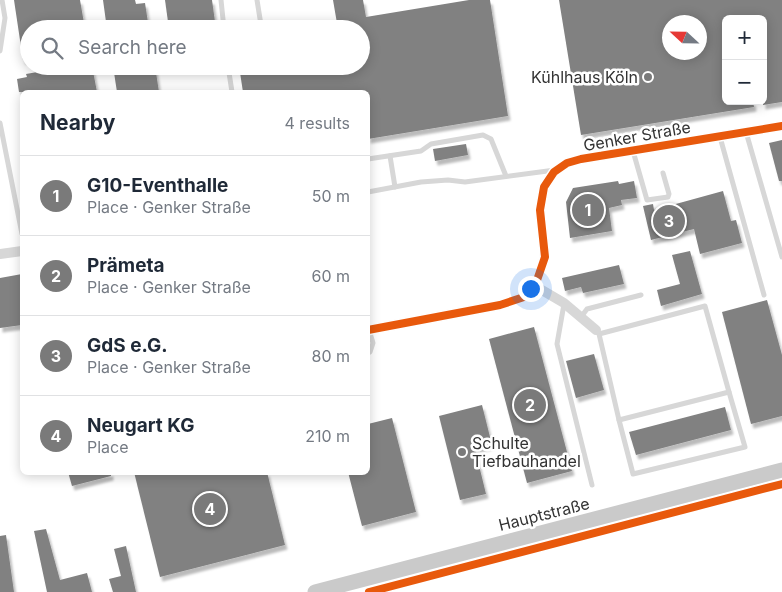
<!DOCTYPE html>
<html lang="en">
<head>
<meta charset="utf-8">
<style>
	:root { --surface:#fff; --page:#f6f6f7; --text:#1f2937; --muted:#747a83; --line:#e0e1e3; --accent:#7a7a7a }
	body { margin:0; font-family:Inter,sans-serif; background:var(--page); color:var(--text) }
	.controls { position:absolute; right:15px; top:15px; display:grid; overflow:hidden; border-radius:8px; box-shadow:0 2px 12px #0003 }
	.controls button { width:45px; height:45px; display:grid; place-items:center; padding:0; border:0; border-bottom:1px solid var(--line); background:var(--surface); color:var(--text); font:25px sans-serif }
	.compass { position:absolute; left:662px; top:15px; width:45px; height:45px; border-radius:50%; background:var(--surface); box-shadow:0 2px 12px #0003; rotate:292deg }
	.you { position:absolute; left:530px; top:288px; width:18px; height:18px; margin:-12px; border:4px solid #fff; border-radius:50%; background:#1a73e8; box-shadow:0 0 0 8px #1a73e833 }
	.badge { display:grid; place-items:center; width:32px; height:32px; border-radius:50%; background:var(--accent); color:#fff; font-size:16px; font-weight:700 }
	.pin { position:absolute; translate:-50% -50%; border:2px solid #fff; box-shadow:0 1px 5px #0006 }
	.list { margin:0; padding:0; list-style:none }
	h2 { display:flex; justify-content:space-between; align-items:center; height:65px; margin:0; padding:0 20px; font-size:21px }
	h2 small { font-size:16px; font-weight:400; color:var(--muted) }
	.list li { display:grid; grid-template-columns:32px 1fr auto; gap:15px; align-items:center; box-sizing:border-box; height:80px; padding:0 20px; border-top:1px solid var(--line) }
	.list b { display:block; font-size:19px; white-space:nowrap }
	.list p { margin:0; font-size:16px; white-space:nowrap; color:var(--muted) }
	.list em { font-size:16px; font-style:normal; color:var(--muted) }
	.icon { flex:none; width:28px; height:28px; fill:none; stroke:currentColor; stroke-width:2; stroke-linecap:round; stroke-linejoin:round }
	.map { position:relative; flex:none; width:782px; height:592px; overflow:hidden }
	.search { position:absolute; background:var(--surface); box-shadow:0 2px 12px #0003; left:20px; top:20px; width:350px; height:55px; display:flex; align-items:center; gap:12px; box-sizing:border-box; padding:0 18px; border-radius:28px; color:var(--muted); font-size:19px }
	.panel { position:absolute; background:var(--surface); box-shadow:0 2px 12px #0003; left:20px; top:90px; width:350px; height:385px; border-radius:8px }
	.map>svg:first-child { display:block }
	.building { fill:#818181; fill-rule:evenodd; filter:url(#shadow) }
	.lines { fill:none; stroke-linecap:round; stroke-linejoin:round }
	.lane { stroke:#d7d7d7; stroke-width:5 }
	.street { stroke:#d7d7d7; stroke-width:10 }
	.primary { stroke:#cacaca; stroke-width:15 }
	.cycleway-casing { stroke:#fff; stroke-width:11 }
	.cycleway { stroke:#e8590c; stroke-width:8 }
	.poi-dot { fill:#7a7a7a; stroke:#fff; stroke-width:2 }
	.labels { text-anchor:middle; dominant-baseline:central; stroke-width:5; stroke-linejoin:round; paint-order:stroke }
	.poi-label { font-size:16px; fill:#333; stroke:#fff; text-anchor:end }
	.street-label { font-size:16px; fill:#333; stroke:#fff }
</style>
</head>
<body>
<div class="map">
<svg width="782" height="592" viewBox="0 0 782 592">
	<defs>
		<filter id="shadow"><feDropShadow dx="2.5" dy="4.5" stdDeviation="1" flood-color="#0004"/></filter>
	</defs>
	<rect width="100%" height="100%" fill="#fff"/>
	<g class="building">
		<polygon points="14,0 80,0 85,29 29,29 29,59 23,60"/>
		<polygon points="103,0 135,0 136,4 145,3 149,29 107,29"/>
		<polygon points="165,0 212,0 216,29 169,29"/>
		<polygon points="333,0 363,0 366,17 469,0 490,0 508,116 368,139 368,92 243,92 239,66 361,66 361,29 338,29"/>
		<path d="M559,0h223v102l-19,3v-86h-37v82h27l1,6 -173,28zM670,22h30v30h-30z"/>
		<polygon points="72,66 92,66 97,92 19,92 17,79 27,77 26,74"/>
		<polygon points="113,66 155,66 159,92 117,92"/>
		<polygon points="782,140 782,181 779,181 769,143"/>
		<polygon points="466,144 468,155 435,161 433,149"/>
		<polygon points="618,181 619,184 634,181 637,198 621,200 622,205 609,208 612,231 570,238 566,202 573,188"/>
		<polygon points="723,191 731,221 736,220 742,243 700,254 694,229 651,240 643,206 653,204 654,210"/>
		<polygon points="690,251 702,294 661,306 657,290 680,284 672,255"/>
		<polygon points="619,265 624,284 583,293 581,287 565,291 562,278"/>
		<polygon points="22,274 22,325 0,328 0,278"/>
		<polygon points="767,300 782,355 782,416 751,424 722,312"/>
		<polygon points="534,327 572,471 527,483 489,339"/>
		<polygon points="594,354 604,390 576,398 566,361"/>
		<polygon points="482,405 492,445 475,449 486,494 460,500 439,416"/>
		<polygon points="725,407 731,430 636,455 629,432"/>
		<polygon points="392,418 416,512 362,526 348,472 368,472 368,424"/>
		<polygon points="68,472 111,472 111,476 72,486"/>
		<polygon points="134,472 267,472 285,545 160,577"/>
		<polygon points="46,529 60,580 87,573 92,592 47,592 34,531"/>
		<polygon points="6,535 14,592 0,592 0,536"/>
		<polygon points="126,546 136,592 113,592 109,579 121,576 114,549"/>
	</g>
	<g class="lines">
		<g class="lane">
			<polyline points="221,0 224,29"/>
			<polyline points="240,29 261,25 257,0"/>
			<polyline points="0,51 5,18 2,0"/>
			<polyline points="228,66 232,92"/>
			<polyline points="0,123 22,234"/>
			<polyline points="746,132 782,257"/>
			<polyline points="720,137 764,295"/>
			<polyline points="633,151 647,200 668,197 669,194 663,173"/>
			<polyline points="390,156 395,187"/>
			<polyline points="368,159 421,151 431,144 483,135 491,139 506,176"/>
			<polyline points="368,192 421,182 448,180 465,182 555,170"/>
			<polyline points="564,304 557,344 592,485"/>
			<polyline points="581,317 587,309 641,295"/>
			<polyline points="596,330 599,334 705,306 729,392 619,420 599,334"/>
			<polyline points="368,353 370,352 373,343 369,330"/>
			<polyline points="619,420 633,474 745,447 729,392"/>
		</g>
		<g class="street">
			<polyline points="0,254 22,251"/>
			<polyline points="535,286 564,303 596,330"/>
			<polyline points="368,330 500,305 524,297 535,286 545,257 540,210 544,187 554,172 567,163 581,159 782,126"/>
		</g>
		<polyline class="primary" points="315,592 782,470"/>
		<g class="cycleway-casing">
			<g id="cycleway">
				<polyline points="368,330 500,305 524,297 535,286 545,257 540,210 544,187 554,172 567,163 581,159 782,126"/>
				<polyline points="369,592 782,484"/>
			</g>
		</g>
		<use href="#cycleway" class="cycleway"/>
	</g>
	<g class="poi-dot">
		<circle cx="648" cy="77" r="5"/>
		<circle cx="462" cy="452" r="5"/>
	</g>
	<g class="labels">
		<g class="poi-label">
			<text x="638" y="77">Kühlhaus Köln</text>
			<text x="472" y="443" text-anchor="start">Schulte<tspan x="472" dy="18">Tiefbauhandel</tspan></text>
		</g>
		<g class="street-label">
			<text transform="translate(637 136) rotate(-10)">Genker Straße</text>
			<text transform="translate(544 514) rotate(-14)">Hauptstraße</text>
		</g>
	</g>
</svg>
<div class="controls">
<button>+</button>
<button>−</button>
</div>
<svg class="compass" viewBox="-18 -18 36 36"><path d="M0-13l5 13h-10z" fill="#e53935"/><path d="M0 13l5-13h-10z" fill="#747a83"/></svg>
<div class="you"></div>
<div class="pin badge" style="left:588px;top:210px">1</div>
<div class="pin badge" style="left:530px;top:405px">2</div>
<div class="pin badge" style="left:669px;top:221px">3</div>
<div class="pin badge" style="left:210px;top:509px">4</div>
<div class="search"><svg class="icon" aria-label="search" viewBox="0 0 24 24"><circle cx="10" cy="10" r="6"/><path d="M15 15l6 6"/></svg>Search here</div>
<section class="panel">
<h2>Nearby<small>4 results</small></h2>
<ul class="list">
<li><span class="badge">1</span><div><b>G10-Eventhalle</b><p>Place · Genker Straße</p></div><em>50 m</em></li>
<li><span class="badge">2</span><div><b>Prämeta</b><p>Place · Genker Straße</p></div><em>60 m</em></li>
<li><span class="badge">3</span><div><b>GdS e.G.</b><p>Place · Genker Straße</p></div><em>80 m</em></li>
<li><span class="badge">4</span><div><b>Neugart KG</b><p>Place</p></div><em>210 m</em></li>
</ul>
</section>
</div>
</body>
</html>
